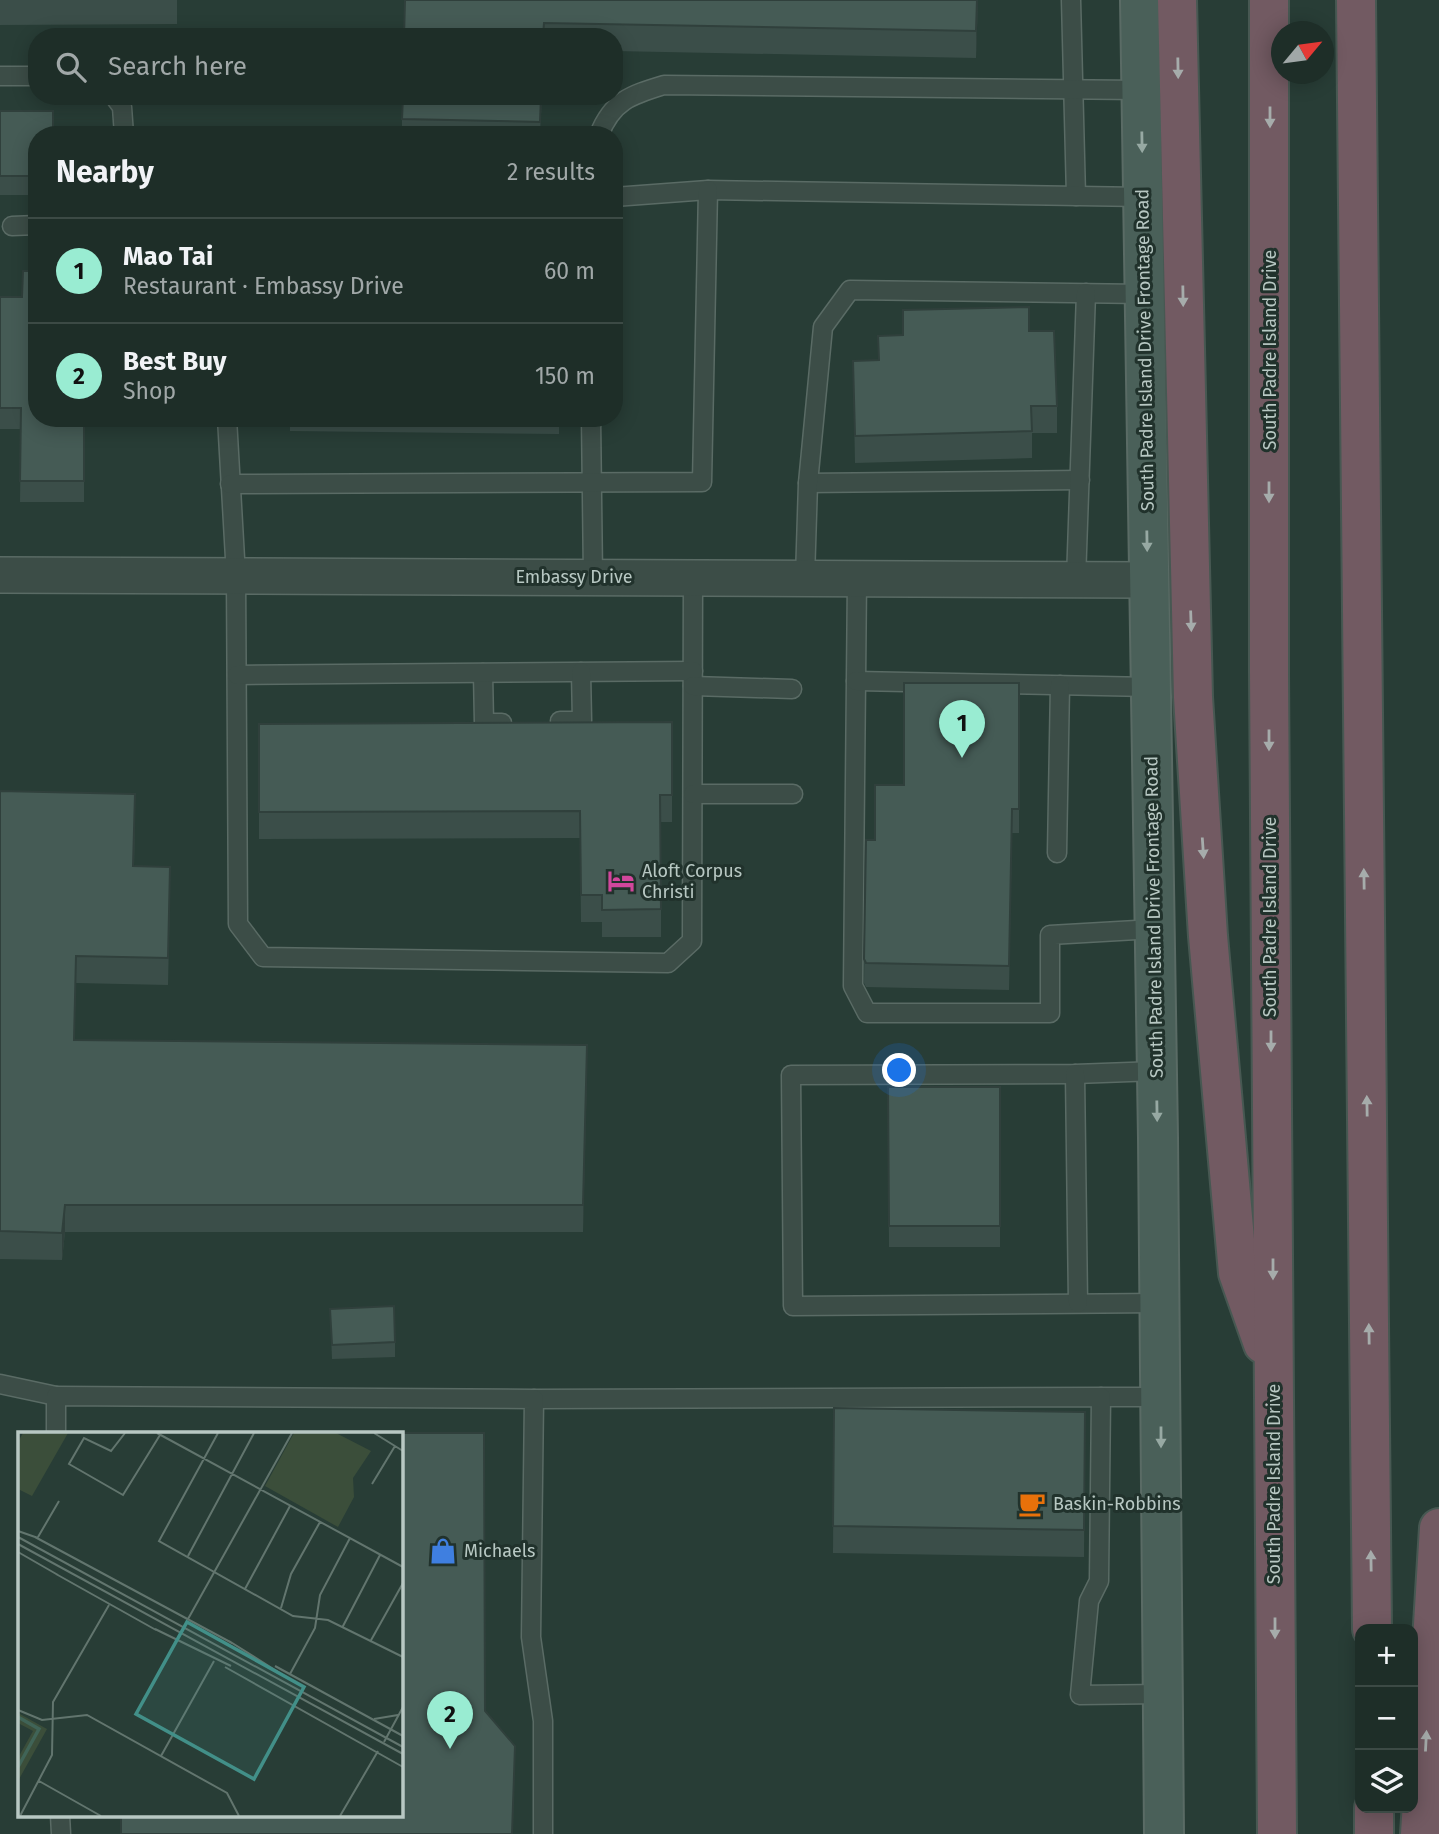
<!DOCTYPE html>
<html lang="en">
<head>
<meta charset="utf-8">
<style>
	:root { --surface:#1e2e28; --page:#263630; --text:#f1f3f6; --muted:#a1a8a8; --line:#3c4a45; --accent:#99ecd2 }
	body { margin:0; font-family:"Fira Sans",sans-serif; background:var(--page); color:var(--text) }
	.controls { position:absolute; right:21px; bottom:21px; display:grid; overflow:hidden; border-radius:14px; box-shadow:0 4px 18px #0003 }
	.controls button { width:63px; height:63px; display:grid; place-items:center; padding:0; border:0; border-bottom:2px solid var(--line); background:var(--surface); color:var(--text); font:35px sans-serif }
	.compass { position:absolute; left:1271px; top:21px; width:63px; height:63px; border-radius:50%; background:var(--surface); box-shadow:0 4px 18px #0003; rotate:61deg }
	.you { position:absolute; left:900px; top:1071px; width:24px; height:24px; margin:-18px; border:5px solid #fff; border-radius:50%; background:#1a73e8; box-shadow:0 0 0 10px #1a73e833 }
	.badge { display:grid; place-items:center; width:46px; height:46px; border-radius:50%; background:var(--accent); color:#111; font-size:23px; font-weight:700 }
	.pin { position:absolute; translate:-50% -58px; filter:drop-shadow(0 2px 4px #0008) }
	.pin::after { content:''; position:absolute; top:37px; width:24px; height:21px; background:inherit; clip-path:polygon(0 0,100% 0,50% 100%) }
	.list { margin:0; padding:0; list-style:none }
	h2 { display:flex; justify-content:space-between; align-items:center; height:91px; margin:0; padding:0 28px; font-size:30px }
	h2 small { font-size:23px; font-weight:400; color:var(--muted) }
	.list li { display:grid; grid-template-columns:46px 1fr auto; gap:21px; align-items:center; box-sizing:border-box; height:105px; padding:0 28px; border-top:2px solid var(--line) }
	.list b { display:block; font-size:26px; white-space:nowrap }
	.list p { margin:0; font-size:23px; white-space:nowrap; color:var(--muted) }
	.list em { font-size:23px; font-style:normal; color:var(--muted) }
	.icon { flex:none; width:38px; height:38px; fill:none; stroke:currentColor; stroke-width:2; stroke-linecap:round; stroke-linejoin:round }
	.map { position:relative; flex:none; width:1439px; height:1834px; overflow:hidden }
	.search { position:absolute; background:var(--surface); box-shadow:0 4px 18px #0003; left:28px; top:28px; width:595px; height:77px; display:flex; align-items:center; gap:18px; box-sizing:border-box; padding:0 24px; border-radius:28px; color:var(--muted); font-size:26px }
	.panel { position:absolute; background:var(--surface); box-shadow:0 4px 18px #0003; left:28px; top:126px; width:595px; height:301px; border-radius:28px }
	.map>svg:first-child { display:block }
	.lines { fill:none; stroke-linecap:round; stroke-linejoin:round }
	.lane-casing { stroke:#5a6b65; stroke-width:21 }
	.street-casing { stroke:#5a6b65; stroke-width:38 }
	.secondary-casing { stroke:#5a6b65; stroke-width:42 }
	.highway-casing { stroke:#475852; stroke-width:42 }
	.lane { stroke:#3c4d47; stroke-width:18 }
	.street { stroke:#3c4d47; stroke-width:35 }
	.secondary { stroke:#4a6059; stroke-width:38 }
	.highway { stroke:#725a62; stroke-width:38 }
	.wall { fill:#3b4e49 }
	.shaded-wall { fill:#30403c }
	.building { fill:#455b55; stroke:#30403c; stroke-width:2 }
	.oneway { fill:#a6acab }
	.oneway2 { fill:#97a9a3 }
	.labels { text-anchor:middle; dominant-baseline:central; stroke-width:6; stroke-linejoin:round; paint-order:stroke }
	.street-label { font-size:18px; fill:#b8c8c3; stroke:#21322c }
	.poi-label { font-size:18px; fill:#b8c8c3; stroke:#21322c; text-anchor:start }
	.inset-river { fill:none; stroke:#406457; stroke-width:3.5 }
	.inset-road { fill:none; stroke:#62756e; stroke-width:2 }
	.view { fill:#428f88; fill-opacity:0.15; stroke:#428f88; stroke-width:3.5 }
	.inset-edge { fill:none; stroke:#b8c8c3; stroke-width:3.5 }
</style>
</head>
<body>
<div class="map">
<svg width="1439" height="1834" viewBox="0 0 1439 1834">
	<rect width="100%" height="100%" fill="#283d36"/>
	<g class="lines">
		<g class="lane-casing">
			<g id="lane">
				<polyline points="1071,0 1076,196"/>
				<polyline points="0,76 37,76"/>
				<polyline points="114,96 122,107 124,135"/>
				<path d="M599,135c13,-34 32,-40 65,-50l477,5"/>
				<polyline points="614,197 708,190 1143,197"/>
				<polyline points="12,226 37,225"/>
				<polyline points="227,418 236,576 238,924 263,957 668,963 692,941 693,578"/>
				<polyline points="591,418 593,577"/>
				<polyline points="808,483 1080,480"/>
				<polyline points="230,484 702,482 708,190"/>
				<polyline points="805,578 808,483 823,327 850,290 1144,294"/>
				<polyline points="857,578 853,986 867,1013 1050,1013 1050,935 1154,929"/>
				<polyline points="1076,580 1086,293"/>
				<polyline points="483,673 484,723 502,723"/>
				<polyline points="237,675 693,671"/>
				<polyline points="856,681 1150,687"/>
				<polyline points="693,686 792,689"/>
				<polyline points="560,721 582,721 581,672"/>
				<polyline points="693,794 793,794"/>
				<polyline points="1057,853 1060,685"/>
				<polyline points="1157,1071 1075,1074 791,1075 793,1306 1159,1303"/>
				<polyline points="1075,1074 1078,1303"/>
				<polyline points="0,1384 56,1396"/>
				<polyline points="1101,1397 1161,1397"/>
				<polyline points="534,1399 1101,1397 1099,1581 1089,1601 1080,1695 1163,1694"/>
				<polyline points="56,1433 56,1396 534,1399 531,1637 543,1721 543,1834"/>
				<polyline points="60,1815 61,1834"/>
			</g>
		</g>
		<g class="street-casing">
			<polyline id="street" points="0,575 1147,580"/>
		</g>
		<g class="secondary-casing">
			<polyline id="secondary" points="1140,0 1158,1138 1164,1834"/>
		</g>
		<g class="highway-casing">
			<g id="highway">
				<polyline points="1177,0 1193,697 1208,936 1238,1273 1263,1344"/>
				<polyline points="1269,0 1269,672 1277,1834"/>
				<polyline points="1356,0 1372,1629"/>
				<polyline points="1374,1808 1374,1834"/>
				<polyline points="1420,1834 1439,1528"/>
			</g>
		</g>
		<use href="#lane" class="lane"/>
		<use href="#street" class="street"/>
		<use href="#secondary" class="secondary"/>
		<use href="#highway" class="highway"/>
	</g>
	<g class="wall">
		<polygon points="0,0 177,0 177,24 0,25"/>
		<polygon points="405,0 978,0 976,58 614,51 614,37 404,37"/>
		<polygon points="542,96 540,135 402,135 402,119"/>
		<polygon points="0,111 37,135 37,195 0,195"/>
		<polygon points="0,297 84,418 84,502 20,502 21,429 0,429"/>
		<polygon points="1029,331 1057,406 1057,433 1032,433 1032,458 855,463 853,361 878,360 878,336"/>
		<polygon points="290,418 559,418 559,434 290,431"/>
		<polygon points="1019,683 1019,833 1012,833 1009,990 866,987 864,983 866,840 875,840 904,785"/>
		<polygon points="672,722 672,822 661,822 661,937 602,937 602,922 581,922 580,838 259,839 259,724"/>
		<polygon points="0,791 135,821 134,866 170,894 168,985 76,983 74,1040 587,1072 583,1232 65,1232 62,1260 0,1259"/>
		<polygon points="888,1087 1000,1087 1000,1247 889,1247"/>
		<polygon points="330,1309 395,1342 395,1357 332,1359"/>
		<polygon points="834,1408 1085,1412 1084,1557 833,1553"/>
	</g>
	<g class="shaded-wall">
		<polygon points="977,0 978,0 976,58 976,31"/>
		<polygon points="541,96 542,96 540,135"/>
		<polygon points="587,1045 587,1072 583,1232 583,1205"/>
		<polygon points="65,1205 65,1232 62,1260 62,1233"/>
		<polygon points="515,1746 513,1834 512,1834"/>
	</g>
	<g class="building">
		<polygon points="405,0 977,0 976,31 544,23 543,37 404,37"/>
		<polygon points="403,96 541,96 540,122 402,119"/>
		<polygon points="0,111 53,111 53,135 37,135 37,176 0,176"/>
		<polygon points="23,271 37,271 37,418 84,418 84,481 20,481 21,408 0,408 0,297 22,297"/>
		<polygon points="1029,307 1029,331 1054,331 1057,406 1031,406 1032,431 855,436 853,361 879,360 878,336 903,335 903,310"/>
		<polygon points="904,683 1019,683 1019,809 1012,809 1009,966 866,963 864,959 866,840 875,840 875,785 904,785"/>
		<polygon points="672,722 672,795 660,795 661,909 602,910 602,895 581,895 580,811 259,812 259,724"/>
		<polygon points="0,791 135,794 133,866 170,867 168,958 76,956 74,1040 587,1045 583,1205 65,1205 62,1233 0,1231"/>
		<polygon points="888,1087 1000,1087 1000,1226 889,1226"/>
		<polygon points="394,1306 395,1342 332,1345 330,1309"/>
		<polygon points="834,1408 1085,1412 1084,1530 833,1526"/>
		<polygon points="161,1433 484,1433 485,1711 515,1746 512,1834 121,1834 121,1815 401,1815 401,1433"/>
	</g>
	<defs><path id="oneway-solid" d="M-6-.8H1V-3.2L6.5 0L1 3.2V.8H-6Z" transform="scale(1.75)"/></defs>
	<g class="oneway">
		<use href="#oneway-solid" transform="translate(1178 68) rotate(89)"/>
		<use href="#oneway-solid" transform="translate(1270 117) rotate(90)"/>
		<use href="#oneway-solid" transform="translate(1183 296) rotate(89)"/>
		<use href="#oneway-solid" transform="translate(1269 492) rotate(90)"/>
		<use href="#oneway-solid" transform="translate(1191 621) rotate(88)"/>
		<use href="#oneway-solid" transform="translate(1269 740) rotate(90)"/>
		<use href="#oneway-solid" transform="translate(1203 848) rotate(86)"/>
		<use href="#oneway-solid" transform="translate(1364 879) rotate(-91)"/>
		<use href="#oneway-solid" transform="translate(1271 1041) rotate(90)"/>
		<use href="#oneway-solid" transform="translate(1367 1106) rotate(-91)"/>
		<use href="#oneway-solid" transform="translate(1273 1269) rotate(90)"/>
		<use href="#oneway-solid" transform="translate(1369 1334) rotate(-91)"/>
		<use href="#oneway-solid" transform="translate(1371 1561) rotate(-91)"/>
		<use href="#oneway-solid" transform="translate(1275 1628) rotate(90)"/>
		<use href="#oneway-solid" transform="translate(1426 1741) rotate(-87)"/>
	</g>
	<g class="oneway2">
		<use href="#oneway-solid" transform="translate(1142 142) rotate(89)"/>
		<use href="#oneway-solid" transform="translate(1147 541) rotate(89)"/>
		<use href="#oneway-solid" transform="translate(1157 1111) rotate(89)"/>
		<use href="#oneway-solid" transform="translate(1161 1437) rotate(90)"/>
	</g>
	<defs>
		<g id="hotel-bare" transform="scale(2.1)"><path d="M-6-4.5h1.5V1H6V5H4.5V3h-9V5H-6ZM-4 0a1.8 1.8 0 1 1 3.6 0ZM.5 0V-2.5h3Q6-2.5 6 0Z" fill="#d1479c" stroke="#21322c" stroke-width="2.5" paint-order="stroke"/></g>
		<g id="cafe-bare" transform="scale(2.1)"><path d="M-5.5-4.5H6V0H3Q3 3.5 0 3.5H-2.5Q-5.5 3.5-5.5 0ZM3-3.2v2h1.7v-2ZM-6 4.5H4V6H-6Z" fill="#e8710a" stroke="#21322c" stroke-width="2.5" paint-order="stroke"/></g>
		<g id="shop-bare" transform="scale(2.1)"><path d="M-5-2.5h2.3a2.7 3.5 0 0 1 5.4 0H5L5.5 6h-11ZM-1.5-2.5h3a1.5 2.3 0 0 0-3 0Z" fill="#3f7fe0" stroke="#21322c" stroke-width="2.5" paint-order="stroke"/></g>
	</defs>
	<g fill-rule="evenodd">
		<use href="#hotel-bare" x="621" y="881"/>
		<use href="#cafe-bare" x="1032" y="1504"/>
		<use href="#shop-bare" x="443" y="1551"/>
	</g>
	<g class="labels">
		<g class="street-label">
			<text transform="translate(1145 350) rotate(-91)">South Padre Island Drive Frontage Road</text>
			<text transform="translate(1270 350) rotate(-90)">South Padre Island Drive</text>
			<text x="574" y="577">Embassy Drive</text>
			<text transform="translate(1154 917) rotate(-91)">South Padre Island Drive Frontage Road</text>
			<text transform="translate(1270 917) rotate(-90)">South Padre Island Drive</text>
			<text transform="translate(1274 1484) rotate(-90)">South Padre Island Drive</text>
		</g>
		<g class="poi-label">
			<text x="642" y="871">Aloft Corpus<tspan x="642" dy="21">Christi</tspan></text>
			<text x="1053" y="1504">Baskin-Robbins</text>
			<text x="464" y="1551">Michaels</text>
		</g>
	</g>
	<g transform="translate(18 1432)">
		<rect width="385" height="385" fill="#283d36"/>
		<path d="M5,1h45l-36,63 -14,-7v-47zM276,1h42l35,18 -18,27 1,19 -16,30 -73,-41zM0,281l29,16 -29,52v-23l15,-27 -15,-8z" fill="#3b4e3a"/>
		<path class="inset-river" d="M0,285l21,12 -21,38"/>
		<path class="inset-road" d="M107,1l-14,18 -27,-13 -15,26 54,31 37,-60M139,1l246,134M200,1l-59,108 134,75 35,4 75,37M356,1l29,18M354,52l23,-38M0,99l20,7M0,105l385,210M17,105l197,106M20,105l21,-36M0,112l385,210M0,120l40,23M170,124l66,-123M38,142l100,56M227,157l45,-83M263,176l10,-34 29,-52M170,187l104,-186M324,196l38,-73M137,197l76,37M211,209l57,36M352,210l33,-59M257,234l128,70M207,235l178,100M272,242l25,-46 5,-33 30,-57M0,278l24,10 45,-5 140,78 12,23M356,287l24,-4M366,310l19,-35M143,324l53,-95M21,349l62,35M2,384l32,-61 1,-53 56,-97M322,384l38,-65"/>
		<path class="view" d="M169,190l117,65 -50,92 -118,-65z"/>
		<rect width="385" height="385" class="inset-edge"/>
	</g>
</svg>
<div class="controls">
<button>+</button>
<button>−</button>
<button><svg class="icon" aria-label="layers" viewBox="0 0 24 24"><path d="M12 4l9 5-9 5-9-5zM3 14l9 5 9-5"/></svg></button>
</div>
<svg class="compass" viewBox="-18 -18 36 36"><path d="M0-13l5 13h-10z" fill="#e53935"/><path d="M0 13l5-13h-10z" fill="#a1a8a8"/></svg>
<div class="you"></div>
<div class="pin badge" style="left:962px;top:758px">1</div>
<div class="pin badge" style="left:450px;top:1749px">2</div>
<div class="search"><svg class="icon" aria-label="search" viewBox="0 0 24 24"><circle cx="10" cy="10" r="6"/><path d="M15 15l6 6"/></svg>Search here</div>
<section class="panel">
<h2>Nearby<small>2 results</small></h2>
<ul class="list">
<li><span class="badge">1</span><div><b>Mao Tai</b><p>Restaurant · Embassy Drive</p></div><em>60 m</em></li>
<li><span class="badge">2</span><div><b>Best Buy</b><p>Shop</p></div><em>150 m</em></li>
</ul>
</section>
</div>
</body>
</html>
